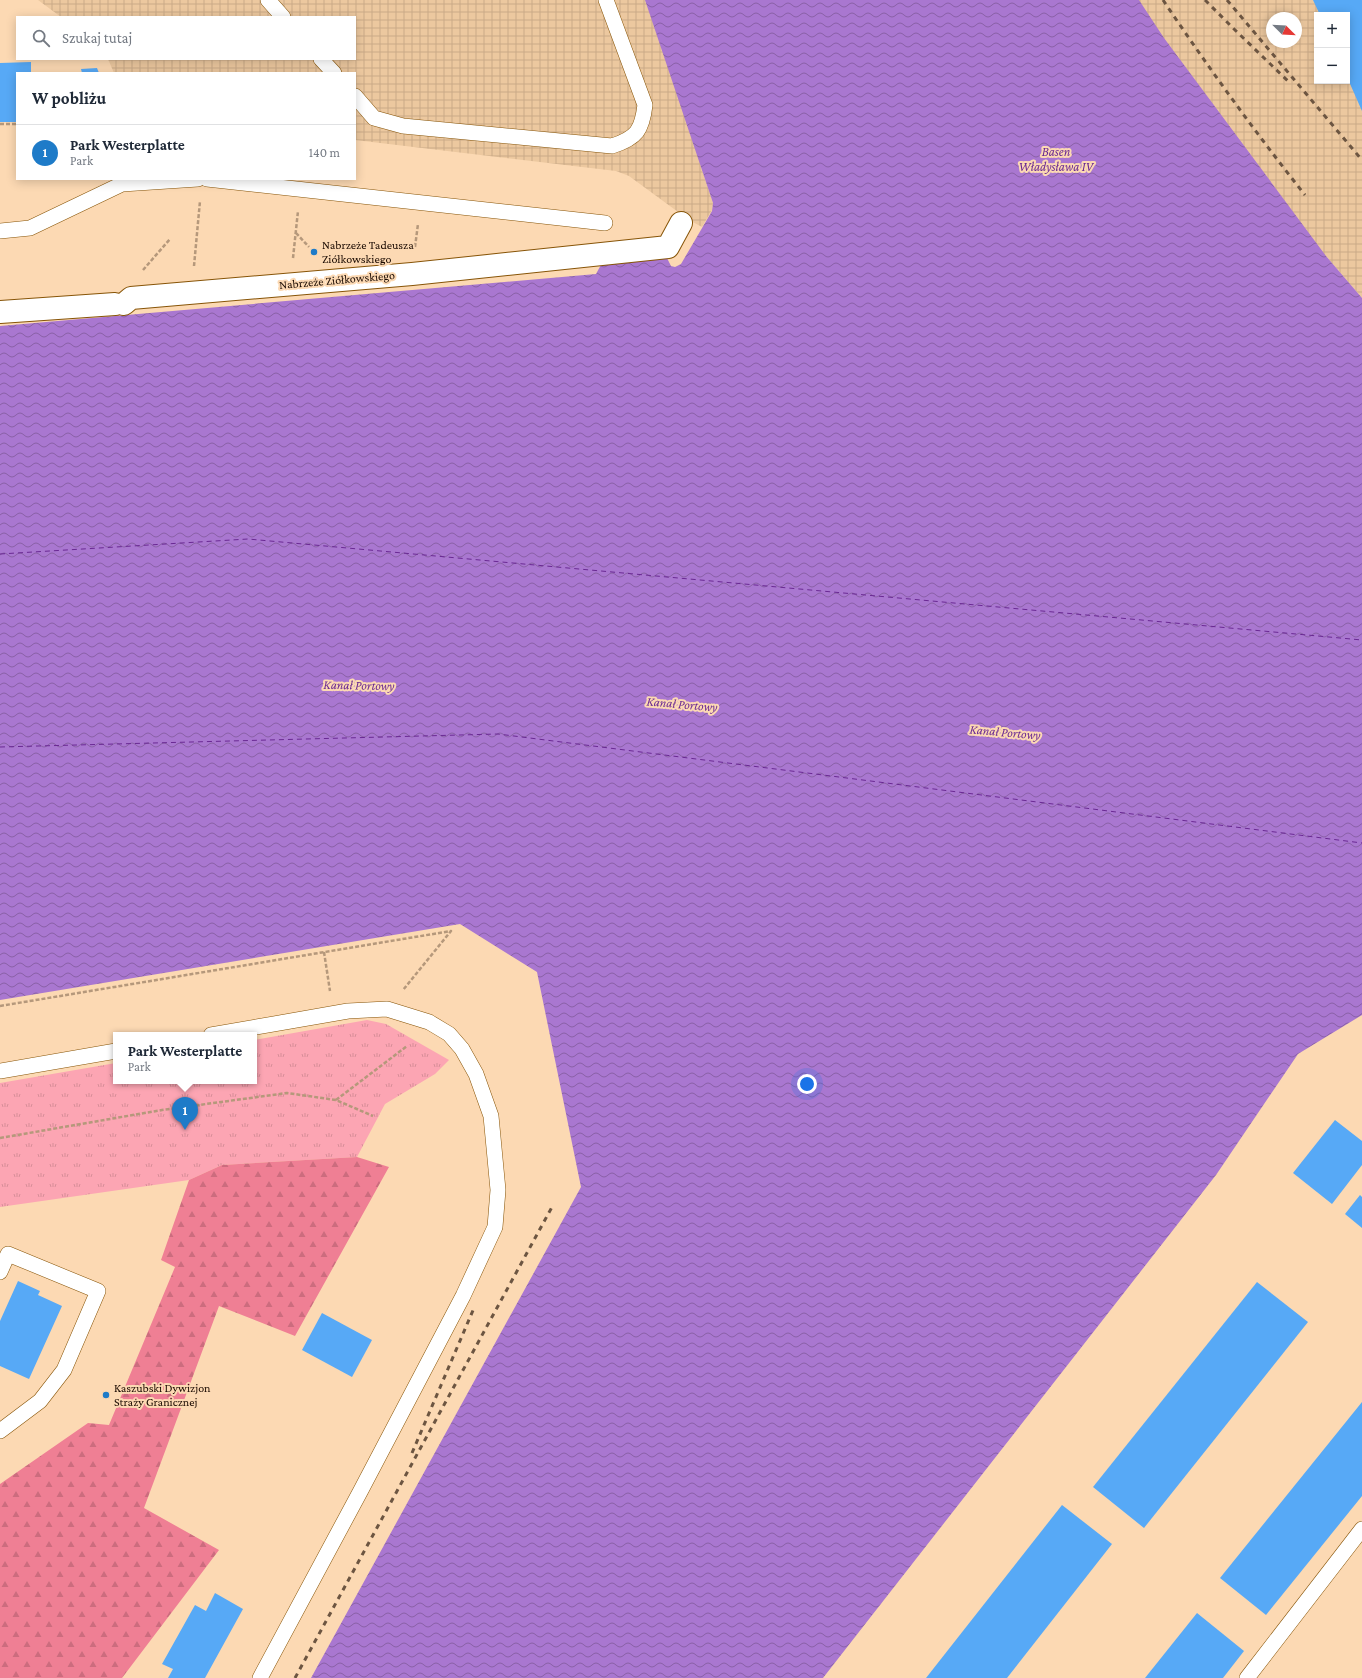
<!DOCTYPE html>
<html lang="pl">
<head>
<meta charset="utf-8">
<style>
	:root { --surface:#fff; --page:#f6f6f7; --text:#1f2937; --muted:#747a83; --line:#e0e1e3; --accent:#1e7bc8 }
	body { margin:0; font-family:"Crimson Pro",serif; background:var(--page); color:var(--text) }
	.controls { position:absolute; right:12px; top:12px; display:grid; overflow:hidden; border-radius:0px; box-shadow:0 2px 10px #0003 }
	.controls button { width:36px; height:36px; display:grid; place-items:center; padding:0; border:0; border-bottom:1px solid var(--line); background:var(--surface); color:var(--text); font:20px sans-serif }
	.compass { position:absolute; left:1266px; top:12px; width:36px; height:36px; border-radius:50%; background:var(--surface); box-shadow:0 2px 10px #0003; rotate:114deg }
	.you { position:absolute; left:807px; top:1084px; width:14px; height:14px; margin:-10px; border:3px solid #fff; border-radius:50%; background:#1a73e8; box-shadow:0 0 0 6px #1a73e833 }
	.badge { display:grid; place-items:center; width:26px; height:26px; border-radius:50%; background:var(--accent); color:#fff; font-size:13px; font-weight:700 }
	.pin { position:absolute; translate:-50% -33px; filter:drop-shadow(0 1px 2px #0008) }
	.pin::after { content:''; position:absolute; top:21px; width:14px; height:12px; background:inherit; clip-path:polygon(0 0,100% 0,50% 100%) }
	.popup { position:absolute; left:113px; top:1032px; width:144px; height:52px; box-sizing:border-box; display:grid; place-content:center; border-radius:0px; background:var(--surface); filter:drop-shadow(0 1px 3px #0005); font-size:13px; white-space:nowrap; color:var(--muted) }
	.popup b { font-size:15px; color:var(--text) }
	.popup::after { content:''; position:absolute; left:50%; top:100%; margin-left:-8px; border:8px solid transparent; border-top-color:var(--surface) }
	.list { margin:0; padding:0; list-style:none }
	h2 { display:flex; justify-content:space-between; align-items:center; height:52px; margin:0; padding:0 16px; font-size:17px }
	h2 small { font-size:13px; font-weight:400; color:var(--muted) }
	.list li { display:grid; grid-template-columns:26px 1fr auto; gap:12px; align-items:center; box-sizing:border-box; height:56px; padding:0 16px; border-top:1px solid var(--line) }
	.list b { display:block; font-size:15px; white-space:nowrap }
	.list p { margin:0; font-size:13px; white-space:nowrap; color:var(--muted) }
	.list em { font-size:13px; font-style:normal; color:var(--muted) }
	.icon { flex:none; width:22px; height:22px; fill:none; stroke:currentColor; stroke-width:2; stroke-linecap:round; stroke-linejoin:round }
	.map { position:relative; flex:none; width:1362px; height:1678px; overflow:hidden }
	.search { position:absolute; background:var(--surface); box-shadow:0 2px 10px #0003; left:16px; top:16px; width:340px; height:44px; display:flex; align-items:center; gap:10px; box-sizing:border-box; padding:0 14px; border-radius:0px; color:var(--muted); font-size:15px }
	.panel { position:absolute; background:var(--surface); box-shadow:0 2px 10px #0003; left:16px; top:72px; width:340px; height:108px; border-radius:0px }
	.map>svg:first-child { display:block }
	.industrial { fill:url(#industrial-grid); fill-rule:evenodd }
	.grass { fill:url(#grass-tufts) }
	.forest { fill:url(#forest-firs) }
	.water { fill:url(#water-waves) }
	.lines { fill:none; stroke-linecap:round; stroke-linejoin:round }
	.ferry { stroke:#6a2993; stroke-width:1; stroke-dasharray:5 4; stroke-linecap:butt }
	.building { fill:#57a9f6 }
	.lane-casing { stroke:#875407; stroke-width:16 }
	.street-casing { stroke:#875407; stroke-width:24 }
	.path { stroke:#b5987b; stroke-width:2.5; stroke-dasharray:4 2; stroke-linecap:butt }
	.lane { stroke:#fff; stroke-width:15 }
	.street { stroke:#fff; stroke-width:22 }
	.rail { stroke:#6c5541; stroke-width:3; stroke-dasharray:5 5; stroke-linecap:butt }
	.poi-dot { fill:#1e7bc8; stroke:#fcd9b3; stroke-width:1.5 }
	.labels { text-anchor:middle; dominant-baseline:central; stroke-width:4; stroke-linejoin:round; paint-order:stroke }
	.poi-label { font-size:12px; fill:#1a0a00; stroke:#fcd9b3; text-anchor:start }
	.street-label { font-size:12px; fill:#1a0a00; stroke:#fcd9b3 }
	.water-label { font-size:13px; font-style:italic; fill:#6a2993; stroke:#fcd9b3 }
</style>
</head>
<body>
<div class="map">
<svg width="1362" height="1678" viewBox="0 0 1362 1678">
	<defs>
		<pattern id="industrial-grid" width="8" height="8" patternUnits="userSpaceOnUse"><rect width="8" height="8" fill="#ecc89f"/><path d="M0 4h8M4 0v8" fill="none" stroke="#caaa87"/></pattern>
		<pattern id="grass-tufts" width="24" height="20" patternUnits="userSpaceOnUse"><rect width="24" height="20" fill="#fca5b3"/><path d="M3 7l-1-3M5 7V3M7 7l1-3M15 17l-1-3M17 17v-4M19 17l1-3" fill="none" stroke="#d78d98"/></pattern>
		<pattern id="forest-firs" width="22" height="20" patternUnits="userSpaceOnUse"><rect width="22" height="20" fill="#ef7f94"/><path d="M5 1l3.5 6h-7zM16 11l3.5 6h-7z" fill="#cc6c7e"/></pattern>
		<pattern id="water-waves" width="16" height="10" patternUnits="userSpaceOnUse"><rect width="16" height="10" fill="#a977d0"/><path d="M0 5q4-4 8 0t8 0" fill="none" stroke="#8960a6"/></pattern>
	</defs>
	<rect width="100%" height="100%" fill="#fcd9b3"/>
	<path class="industrial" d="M38,0h1324v298l-36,-42 -626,-92 13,39 -1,7 -10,17 -13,-7 -60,-44 -13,-5 -261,-31v-67h-241l-6,-14h247v-42h-294zM1317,15h30v66h-30zM1272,18h24v24h-24z"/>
	<polygon class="grass" points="367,1020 386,1024 449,1060 435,1074 385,1104 357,1157 222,1165 189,1180 0,1207 0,1083 116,1063 116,1081 254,1081 254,1040"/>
	<polygon class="forest" points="357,1157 389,1167 295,1336 219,1306 144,1508 219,1550 122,1678 0,1678 0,1484 88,1423 109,1425 175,1267 161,1260 189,1180 222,1165"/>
	<polygon class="water" points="645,0 1139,0 1164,38 1326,256 1362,298 1362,1015 1298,1054 1216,1175 823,1678 311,1678 581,1187 538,977 537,972 460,924 0,1000 0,326 596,274 603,261 665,254 671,266 675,267 681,264 712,211 713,203"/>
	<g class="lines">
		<g class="ferry">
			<polyline points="0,554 248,539 1362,640"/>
			<polyline points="0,747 498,734 1362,843"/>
		</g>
	</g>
	<g class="building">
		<polygon points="1313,0 1362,0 1362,111 1347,77 1347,15 1320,15"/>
		<polygon points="31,62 31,73 17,73 17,122 0,122 0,63"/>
		<polygon points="97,68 99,73 82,73 81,69"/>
		<polygon points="1335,1120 1362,1141 1362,1165 1332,1204 1293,1173"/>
		<polygon points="1360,1195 1362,1197 1362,1228 1345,1214"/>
		<polygon points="18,1281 40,1291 38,1295 62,1306 29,1379 0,1366 0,1321"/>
		<polygon points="1257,1282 1308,1322 1144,1528 1093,1487"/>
		<polygon points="322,1313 372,1340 352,1377 302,1350"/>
		<polygon points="1362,1402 1362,1496 1266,1615 1220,1578"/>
		<polygon points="1062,1505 1112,1544 1007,1678 926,1678"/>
		<polygon points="215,1593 243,1609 205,1678 168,1678 173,1669 162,1664 195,1605 206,1611"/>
		<polygon points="1197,1613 1244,1651 1223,1678 1145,1678"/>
	</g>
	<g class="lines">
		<g class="lane-casing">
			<g id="lane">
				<polyline points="268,0 283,17"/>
				<polyline points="321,59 334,73"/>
				<path d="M355,96l19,22 29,8 209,20c25,-8 30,-16 33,-41l-39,-105"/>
				<polyline points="207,179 605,223"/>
				<polyline points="0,231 30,228 122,184 198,179"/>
				<polyline points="211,1035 348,1011 387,1009 429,1022 449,1034 462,1049 476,1074 491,1116 498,1190 495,1227 463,1296 360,1492 260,1678"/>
				<polyline points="0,1071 116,1051"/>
				<polyline points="0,1272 8,1254 98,1291 64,1370 40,1401 0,1431"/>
				<polyline points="1247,1678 1362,1529"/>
			</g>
		</g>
		<g class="street-casing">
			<g id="street">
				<polyline points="124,304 131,298 412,274 668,247 681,223"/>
				<polyline points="0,312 115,304"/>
			</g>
		</g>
		<g class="path">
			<polyline points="0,124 17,124"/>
			<polyline points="296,233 309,247"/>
			<polyline points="415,247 418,224"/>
			<polyline points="293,258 298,211"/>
			<polyline points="194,266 200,201"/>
			<polyline points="143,270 170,239"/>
			<polyline points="324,952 330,991"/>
			<polyline points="0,1006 451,931 403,990"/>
			<polyline points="336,1100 407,1046"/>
			<polyline points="0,1138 162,1110 287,1093 336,1100 373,1116"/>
		</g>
		<use href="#lane" class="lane"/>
		<use href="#street" class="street"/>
		<g class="rail">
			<path d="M1163,0c45,67 92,132 142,195"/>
			<polyline points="1205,0 1235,30 1290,83"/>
			<polyline points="1227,0 1362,160"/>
			<polyline points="412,1453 474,1308"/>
			<polyline points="295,1678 552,1207"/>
		</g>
	</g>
	<g class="poi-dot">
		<circle cx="314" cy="252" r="4"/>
		<circle cx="106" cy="1395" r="4"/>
	</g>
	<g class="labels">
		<g class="poi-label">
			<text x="322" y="245">Nabrzeże Tadeusza<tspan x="322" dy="14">Ziółkowskiego</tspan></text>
			<text x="114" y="1388">Kaszubski Dywizjon<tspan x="114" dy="14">Straży Granicznej</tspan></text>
		</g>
		<g class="street-label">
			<text transform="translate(337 280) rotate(-5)">Nabrzeże Ziółkowskiego</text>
		</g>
		<g class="water-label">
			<text x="1056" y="151">Basen<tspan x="1056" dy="15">Władysława IV</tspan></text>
			<text transform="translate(359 685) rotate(1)">Kanał Portowy</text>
			<text transform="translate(682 704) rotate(5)">Kanał Portowy</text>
			<text transform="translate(1005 732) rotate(5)">Kanał Portowy</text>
		</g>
	</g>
</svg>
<div class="controls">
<button>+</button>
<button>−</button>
</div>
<svg class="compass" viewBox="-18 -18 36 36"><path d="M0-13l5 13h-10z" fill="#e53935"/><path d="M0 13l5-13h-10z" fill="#747a83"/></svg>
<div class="you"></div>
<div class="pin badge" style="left:185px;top:1130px">1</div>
<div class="popup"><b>Park Westerplatte</b>Park</div>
<div class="search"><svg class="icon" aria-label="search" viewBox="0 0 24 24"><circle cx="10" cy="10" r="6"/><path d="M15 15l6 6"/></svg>Szukaj tutaj</div>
<section class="panel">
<h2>W pobliżu<small></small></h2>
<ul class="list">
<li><span class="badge">1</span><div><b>Park Westerplatte</b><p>Park</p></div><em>140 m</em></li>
</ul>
</section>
</div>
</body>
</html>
